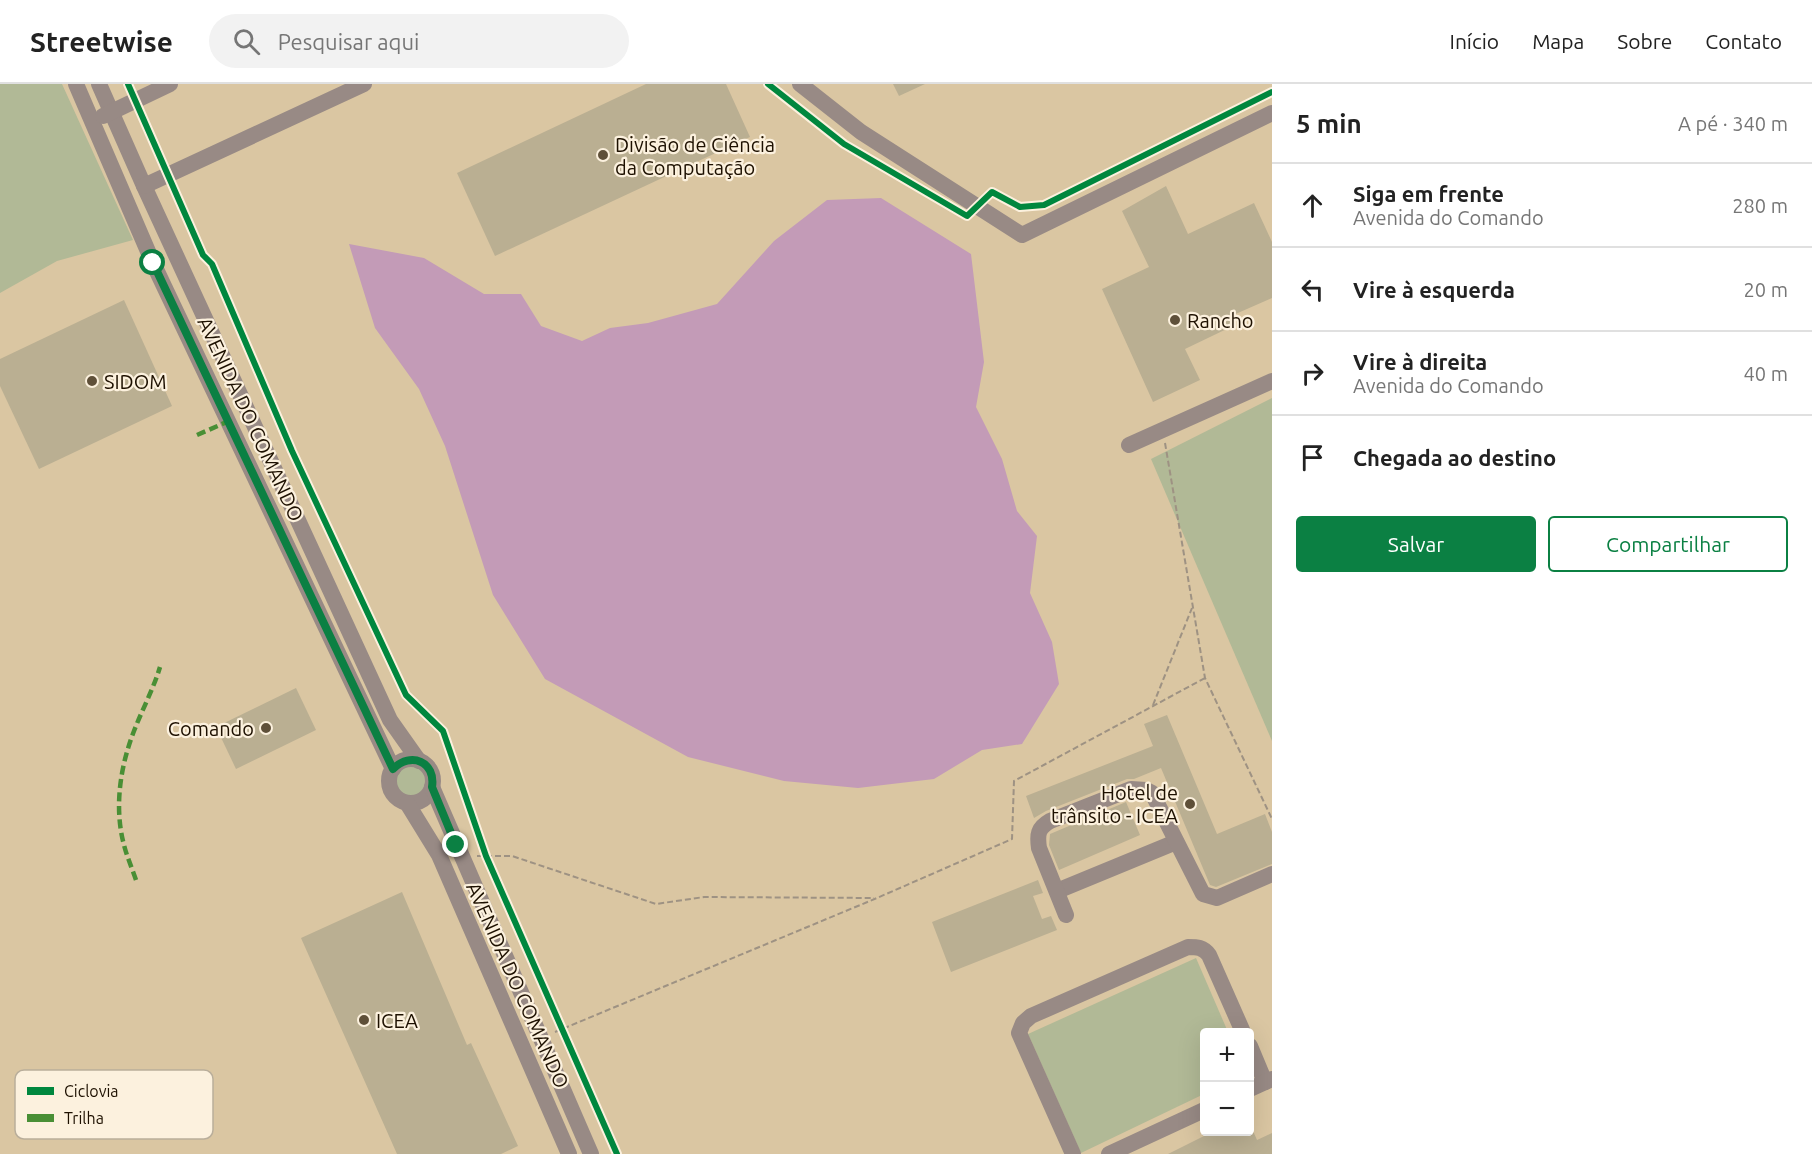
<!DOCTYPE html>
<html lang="pt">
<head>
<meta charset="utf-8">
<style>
	:root { --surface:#fff; --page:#f2f2f2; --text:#222; --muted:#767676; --line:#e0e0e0; --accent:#0b8043 }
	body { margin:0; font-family:Ubuntu,sans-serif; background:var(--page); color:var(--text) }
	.controls { position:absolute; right:18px; bottom:18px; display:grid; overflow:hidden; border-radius:6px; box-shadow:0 6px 24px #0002 }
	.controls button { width:54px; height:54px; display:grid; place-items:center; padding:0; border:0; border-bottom:2px solid var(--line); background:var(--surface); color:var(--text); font:30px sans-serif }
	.stop { position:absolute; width:18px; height:18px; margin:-14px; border:4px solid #0b8043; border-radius:50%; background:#fff }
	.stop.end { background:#0b8043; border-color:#fff; box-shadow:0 2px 6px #0008 }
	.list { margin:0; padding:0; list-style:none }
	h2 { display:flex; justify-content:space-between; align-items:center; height:78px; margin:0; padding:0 24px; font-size:26px }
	h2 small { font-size:20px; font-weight:400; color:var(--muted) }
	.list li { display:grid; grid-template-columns:39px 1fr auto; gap:18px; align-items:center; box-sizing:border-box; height:84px; padding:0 24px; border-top:2px solid var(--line) }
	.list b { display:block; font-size:22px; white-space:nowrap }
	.list p { margin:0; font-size:20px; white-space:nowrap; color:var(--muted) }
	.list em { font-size:20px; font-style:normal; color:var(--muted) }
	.actions { display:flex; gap:12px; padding:18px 24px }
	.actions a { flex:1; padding:14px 0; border:2px solid var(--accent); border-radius:6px; text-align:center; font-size:21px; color:var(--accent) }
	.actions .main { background:var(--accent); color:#fff }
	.icon { flex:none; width:33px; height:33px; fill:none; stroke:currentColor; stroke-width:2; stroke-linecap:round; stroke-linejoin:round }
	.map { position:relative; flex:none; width:1272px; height:1070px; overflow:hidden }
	header { display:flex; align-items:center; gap:36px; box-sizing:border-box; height:84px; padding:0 30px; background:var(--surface); border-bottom:2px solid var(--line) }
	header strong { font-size:28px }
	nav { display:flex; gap:33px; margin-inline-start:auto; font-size:21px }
	.search { width:420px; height:54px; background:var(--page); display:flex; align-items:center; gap:15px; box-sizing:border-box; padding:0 21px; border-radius:33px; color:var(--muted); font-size:22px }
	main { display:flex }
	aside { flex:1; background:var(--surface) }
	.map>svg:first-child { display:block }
	.green { fill:#b1b996 }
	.water { fill:#c39bb7 }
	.building { fill:#baaf92 }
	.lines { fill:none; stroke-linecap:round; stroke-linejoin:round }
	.path { stroke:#9e9283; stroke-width:2; stroke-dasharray:6 3; stroke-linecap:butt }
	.minor { stroke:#988a85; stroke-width:16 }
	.quiet { stroke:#498f35; stroke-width:4.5; stroke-dasharray:9 4.5; stroke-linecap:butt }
	.cycleway-casing { stroke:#fcf1de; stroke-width:10 }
	.cycleway { stroke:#00873e; stroke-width:6 }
	.route { stroke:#0b8043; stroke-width:8 }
	.poi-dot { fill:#5f5039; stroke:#fcf1de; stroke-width:2 }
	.labels { text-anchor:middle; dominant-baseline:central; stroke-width:4.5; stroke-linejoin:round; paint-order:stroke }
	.poi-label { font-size:20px; fill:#1d1000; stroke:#fcf1de; text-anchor:start }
	.street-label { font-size:20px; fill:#1d1000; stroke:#fcf1de }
	.key { fill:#fcf1de; stroke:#b9ae9b; stroke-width:1.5 }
	.key-label { font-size:16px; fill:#1d1000 }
</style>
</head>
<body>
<header>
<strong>Streetwise</strong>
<div class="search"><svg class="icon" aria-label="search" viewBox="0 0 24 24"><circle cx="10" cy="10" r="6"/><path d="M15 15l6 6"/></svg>Pesquisar aqui</div>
<nav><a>Início</a><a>Mapa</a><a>Sobre</a><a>Contato</a></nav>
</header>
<main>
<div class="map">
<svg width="1272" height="1070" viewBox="0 0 1272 1070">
	<rect width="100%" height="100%" fill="#dac6a2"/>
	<g class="green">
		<polygon points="0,0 62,0 133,156 57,177 0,209"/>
		<polygon points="1272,314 1272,657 1151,375"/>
		<circle cx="411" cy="697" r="18"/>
		<polygon points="1196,874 1228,948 1204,948 1204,1010 1081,1069 1028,950"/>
	</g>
	<polygon class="water" points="881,114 971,170 984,278 976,323 1002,375 1017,427 1037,452 1030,509 1052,558 1059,600 1022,660 982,666 934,695 858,704 784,697 688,673 545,595 493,511 445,362 419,305 375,244 349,160 424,174 484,210 521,210 541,242 582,257 610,244 648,239 717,220 774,157 827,116"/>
	<g class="building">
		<polygon points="646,0 726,0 750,53 495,172 457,89"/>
		<polygon points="893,0 925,0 899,12"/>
		<polygon points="1166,102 1188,150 1254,119 1272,158 1272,214 1231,232 1235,241 1185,265 1200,296 1153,318 1102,205 1149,183 1122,127"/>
		<polygon points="124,216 172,322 39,385 0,302 0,275"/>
		<polygon points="296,604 316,646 236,685 216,643"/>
		<polygon points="1167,631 1217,750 1265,730 1272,748 1272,780 1216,803 1210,801 1161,684 1134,695 1127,695 1046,727 1034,734 1026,712 1153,662 1144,640"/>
		<polygon points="1126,718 1140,751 1059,786 1049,761 1050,750"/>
		<polygon points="1038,796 1043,809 1033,812 1042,835 1051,832 1057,846 951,888 932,838"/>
		<polygon points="402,808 467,961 471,959 518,1062 501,1070 397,1070 301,854"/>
		<polygon points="1214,1047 1253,1047 1257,1056 1272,1049 1272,1070 1168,1070"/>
	</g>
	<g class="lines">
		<g class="path">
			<polyline points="1165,359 1205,594 1272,735"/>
			<polyline points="1153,621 1192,524"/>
			<polyline points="477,772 512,772 656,820 704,813 874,814"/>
			<polyline points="555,948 877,814 1012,755 1014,697 1205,594"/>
		</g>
		<g class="minor">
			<polyline points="76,0 153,179 393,685"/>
			<polyline points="99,0 144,102 390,636 419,677"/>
			<polyline points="800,0 861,48 1022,151 1272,29"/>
			<polyline points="103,32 170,0"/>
			<polyline points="144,102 364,0"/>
			<polyline points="1129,361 1272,297"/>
			<circle cx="411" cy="697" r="22"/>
			<polyline points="432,703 591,1070"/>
			<polyline points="407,719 439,771 569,1070"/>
			<polyline points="1057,807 1176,758"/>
			<path d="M1066,831l-27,-67c-2,-14 -1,-20 11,-27l81,-32 15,1 6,3 51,101 14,4 55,-24"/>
			<polyline points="1250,962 1265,998"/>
			<polyline points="1250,1005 1272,995"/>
			<path d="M1073,1070l-54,-121 4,-10 8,-7 157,-69c9,0 15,0 21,8l34,77"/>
			<polyline points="1109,1070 1204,1026"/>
		</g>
		<g class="quiet">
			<polyline points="197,351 229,337"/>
			<path d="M136,796c-4,-12 -9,-23 -12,-35 -10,-37 -4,-78 10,-114 8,-21 19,-41 26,-64"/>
		</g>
		<g class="cycleway-casing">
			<g id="cycleway">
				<polyline points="128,0 203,171 212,180 292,367 406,611 443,647 486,772 617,1070"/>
				<polyline points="768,0 844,60 967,132 992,108 1020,123 1044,121 1272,8"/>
			</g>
		</g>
		<use href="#cycleway" class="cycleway"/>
	</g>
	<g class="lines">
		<path class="route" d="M153,179l240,506c18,-18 43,-7 39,18l24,58"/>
	</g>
	<g class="poi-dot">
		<circle cx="603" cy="71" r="6"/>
		<circle cx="1175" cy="236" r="6"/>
		<circle cx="92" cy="297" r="6"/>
		<circle cx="266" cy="644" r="6"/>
		<circle cx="1190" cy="720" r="6"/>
		<circle cx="364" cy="936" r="6"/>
	</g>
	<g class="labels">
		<g class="poi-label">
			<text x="615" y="60">Divisão de Ciência<tspan x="615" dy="23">da Computação</tspan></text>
			<text x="1187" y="236">Rancho</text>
			<text x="104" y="297">SIDOM</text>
			<text x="254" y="644" text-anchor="end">Comando</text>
			<text x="1178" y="708" text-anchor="end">Hotel de<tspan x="1178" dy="23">trânsito - ICEA</tspan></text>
			<text x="376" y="936">ICEA</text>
		</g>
		<g class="street-label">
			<text transform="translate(251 335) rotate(65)">AVENIDA DO COMANDO</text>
			<text transform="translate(518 901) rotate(66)">AVENIDA DO COMANDO</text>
		</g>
	</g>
	<rect x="15" y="986" width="198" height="69" rx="9" class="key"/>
	<rect x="27" y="1003" width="27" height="8" fill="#00873e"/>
	<rect x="27" y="1030" width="27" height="8" fill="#498f35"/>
	<g class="key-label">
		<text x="64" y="1013">Ciclovia</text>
		<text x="64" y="1040">Trilha</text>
	</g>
</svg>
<div class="controls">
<button>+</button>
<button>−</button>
</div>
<div class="stop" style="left:153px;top:179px"></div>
<div class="stop end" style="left:456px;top:761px"></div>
</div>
<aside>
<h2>5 min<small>A pé · 340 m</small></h2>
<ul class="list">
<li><svg class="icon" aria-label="ahead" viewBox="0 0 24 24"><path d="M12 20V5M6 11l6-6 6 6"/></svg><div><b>Siga em frente</b><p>Avenida do Comando</p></div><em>280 m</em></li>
<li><svg class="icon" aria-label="left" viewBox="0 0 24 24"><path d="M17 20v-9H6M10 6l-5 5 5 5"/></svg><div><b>Vire à esquerda</b></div><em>20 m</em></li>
<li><svg class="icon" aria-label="right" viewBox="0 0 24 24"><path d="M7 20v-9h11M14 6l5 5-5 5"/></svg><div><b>Vire à direita</b><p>Avenida do Comando</p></div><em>40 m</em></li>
<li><svg class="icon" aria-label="arrive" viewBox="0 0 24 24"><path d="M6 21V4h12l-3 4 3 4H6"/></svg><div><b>Chegada ao destino</b></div></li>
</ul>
<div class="actions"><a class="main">Salvar</a><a>Compartilhar</a></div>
</aside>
</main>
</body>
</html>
